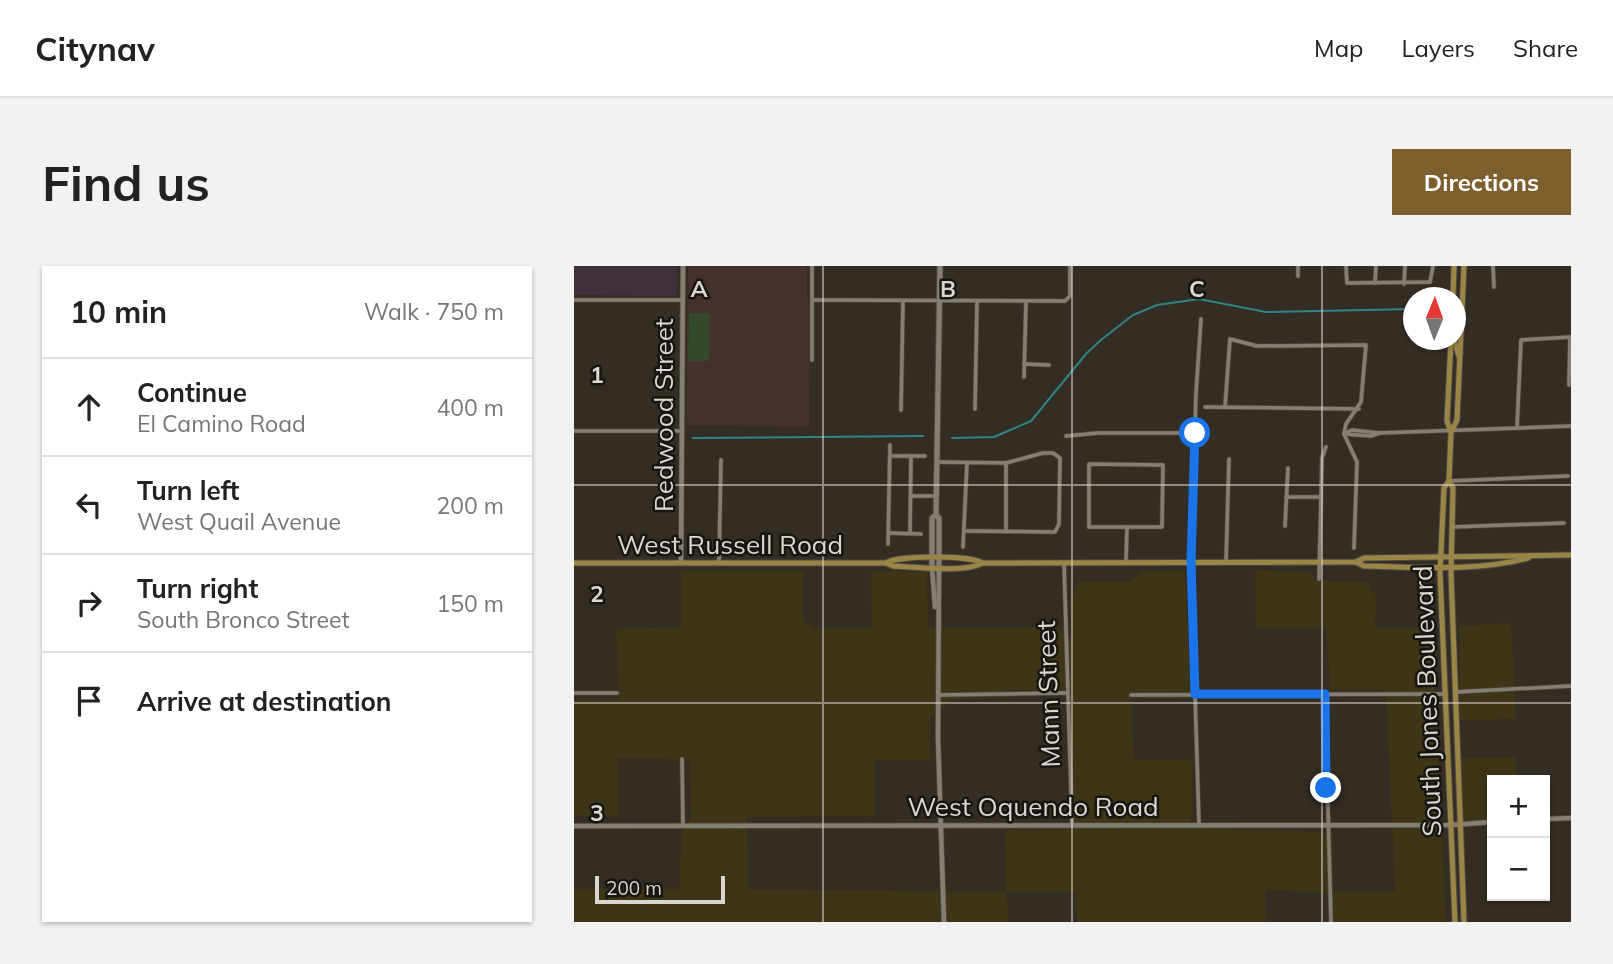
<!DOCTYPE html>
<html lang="en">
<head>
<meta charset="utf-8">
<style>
	:root { --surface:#fff; --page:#f2f2f2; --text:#222; --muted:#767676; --line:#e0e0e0; --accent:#7c5f2c }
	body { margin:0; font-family:Mulish,sans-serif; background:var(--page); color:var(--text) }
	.controls { position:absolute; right:21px; bottom:21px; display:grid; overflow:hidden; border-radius:0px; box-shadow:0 2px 5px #0004 }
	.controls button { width:63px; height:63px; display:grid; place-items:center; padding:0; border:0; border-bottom:2px solid var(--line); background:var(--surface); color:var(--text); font:35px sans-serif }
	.compass { position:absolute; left:829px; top:21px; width:63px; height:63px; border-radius:50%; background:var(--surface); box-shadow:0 2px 5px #0004; rotate:1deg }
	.scale { position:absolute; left:21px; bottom:18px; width:130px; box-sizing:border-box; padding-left:7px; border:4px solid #dad6d0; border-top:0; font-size:19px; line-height:24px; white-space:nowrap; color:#dad6d0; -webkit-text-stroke:5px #181611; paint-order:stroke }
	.stop { position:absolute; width:21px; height:21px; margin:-16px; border:5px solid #1a73e8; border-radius:50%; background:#fff }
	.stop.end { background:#1a73e8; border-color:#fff; box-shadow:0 2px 7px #0008 }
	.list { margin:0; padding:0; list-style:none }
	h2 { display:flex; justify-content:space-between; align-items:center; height:91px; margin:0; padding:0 28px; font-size:30px }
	h2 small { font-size:23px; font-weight:400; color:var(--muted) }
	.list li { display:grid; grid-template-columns:46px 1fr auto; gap:21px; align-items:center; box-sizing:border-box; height:98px; padding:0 28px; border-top:2px solid var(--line) }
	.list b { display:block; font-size:26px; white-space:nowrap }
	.list p { margin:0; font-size:23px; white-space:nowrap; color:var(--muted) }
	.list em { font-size:23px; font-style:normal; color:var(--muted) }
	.icon { flex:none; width:38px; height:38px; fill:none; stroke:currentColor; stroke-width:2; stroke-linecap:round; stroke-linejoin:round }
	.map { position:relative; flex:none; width:997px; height:656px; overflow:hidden; border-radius:0px }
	header { display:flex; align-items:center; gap:42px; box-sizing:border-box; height:98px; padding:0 35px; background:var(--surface); border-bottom:2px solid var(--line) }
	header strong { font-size:33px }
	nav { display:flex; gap:38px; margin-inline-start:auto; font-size:24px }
	.intro { display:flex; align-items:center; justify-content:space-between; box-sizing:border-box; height:168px; padding:0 42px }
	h1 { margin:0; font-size:49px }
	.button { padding:18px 32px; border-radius:0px; background:var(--accent); color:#fff; font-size:24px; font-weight:700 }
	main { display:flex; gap:42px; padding:0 42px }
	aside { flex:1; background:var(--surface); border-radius:0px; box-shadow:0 2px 5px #0004 }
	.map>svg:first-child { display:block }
	.education { fill:#44302c }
	.medical { fill:#40303b }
	.green { fill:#34482b }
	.sand { fill:#3d3515; fill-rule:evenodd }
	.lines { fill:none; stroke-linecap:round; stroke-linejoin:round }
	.stream { stroke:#328386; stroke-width:2 }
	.minor-casing { stroke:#504b43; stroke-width:5 }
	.tertiary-casing { stroke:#504b43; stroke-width:6 }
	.secondary-casing { stroke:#504b43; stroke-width:7 }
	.primary-casing { stroke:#504b43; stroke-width:7 }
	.minor { stroke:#857e73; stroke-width:3.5 }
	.tertiary { stroke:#857e73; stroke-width:4.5 }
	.secondary { stroke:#857e73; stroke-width:5 }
	.primary { stroke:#998646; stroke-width:5 }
	.route { stroke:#1a73e8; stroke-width:9 }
	.grid { fill:none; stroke:#dad6d0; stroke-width:2; stroke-opacity:0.55 }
	.labels { text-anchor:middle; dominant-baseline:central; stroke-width:5; stroke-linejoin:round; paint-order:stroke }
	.street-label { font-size:26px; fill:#dad6d0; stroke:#181611 }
	.grid-label { font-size:23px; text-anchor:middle; font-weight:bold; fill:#dad6d0; stroke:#181611; stroke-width:5; stroke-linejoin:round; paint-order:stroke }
</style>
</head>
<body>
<header>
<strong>Citynav</strong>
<nav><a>Map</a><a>Layers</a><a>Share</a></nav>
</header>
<div class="intro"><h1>Find us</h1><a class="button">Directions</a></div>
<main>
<aside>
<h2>10 min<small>Walk · 750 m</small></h2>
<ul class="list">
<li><svg class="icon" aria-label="ahead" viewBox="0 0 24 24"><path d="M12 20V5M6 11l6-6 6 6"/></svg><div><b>Continue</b><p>El Camino Road</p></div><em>400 m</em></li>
<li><svg class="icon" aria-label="left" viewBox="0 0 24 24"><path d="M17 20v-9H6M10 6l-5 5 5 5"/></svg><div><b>Turn left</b><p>West Quail Avenue</p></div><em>200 m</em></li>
<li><svg class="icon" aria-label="right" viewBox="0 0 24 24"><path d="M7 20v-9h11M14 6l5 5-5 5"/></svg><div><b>Turn right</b><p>South Bronco Street</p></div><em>150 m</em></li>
<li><svg class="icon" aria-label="arrive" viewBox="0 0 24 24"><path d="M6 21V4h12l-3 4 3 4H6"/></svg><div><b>Arrive at destination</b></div></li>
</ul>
</aside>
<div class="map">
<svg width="997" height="656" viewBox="0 0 997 656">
	<rect width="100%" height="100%" fill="#332d23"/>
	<polygon class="education" points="114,0 233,0 233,29 236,40 235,161 112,159"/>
	<polygon class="medical" points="0,0 103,0 103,30 0,29"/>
	<polygon class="green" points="115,47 136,47 135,95 114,95"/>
	<g class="sand">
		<path d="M681,304l57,3 2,7 55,3v6l7,6 -1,33 57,-1 14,295h-114l-2,-28 -65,-5 1,33h-189l-1,-30h-69l1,30h-434v-33h106l1,-54 10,-18 -1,-57 -72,-2v58h-44v-117l45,1 -3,-71 65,-2v-56h122v50l11,7 58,-1 -1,-56 56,1 1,55h129l12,12 3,-3 -2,-35 9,-19 51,-1 12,-10h43l6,127h-60l3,62h59l-2,68 142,4 1,59h61l-9,-201 -56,-1 -4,-61h-70zM427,424h68l6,139 -70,1 1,62 -258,-3 -1,-72 128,-1v-56h55v-42l22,-19 49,-1z"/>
		<polygon points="937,357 942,453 886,454 885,360"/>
		<polygon points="942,491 942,514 918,514 918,553 888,555 888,492"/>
	</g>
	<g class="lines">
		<g class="stream">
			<polyline points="119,172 349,170"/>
			<polyline points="378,172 420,171 457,155 512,88 528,73 559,49 583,39 625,33 692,46 839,43"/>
		</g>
		<g class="minor-casing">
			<g id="minor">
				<polyline points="238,0 238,94"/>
				<polyline points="772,0 773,17 856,16 859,0"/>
				<polyline points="919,0 920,21"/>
				<polyline points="724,10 724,0"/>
				<polyline points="801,17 802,0"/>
				<polyline points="830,18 831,0"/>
				<polyline points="0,34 108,34"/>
				<polyline points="239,34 491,35 496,30 496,0"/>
				<polyline points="450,98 475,99"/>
				<polyline points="450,111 452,36"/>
				<polyline points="995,119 996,72"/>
				<polyline points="631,141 785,143"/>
				<polyline points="651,141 656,73 683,80 792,79 787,136 772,158 770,168 783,196 780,282"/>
				<polyline points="401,143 403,36"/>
				<polyline points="327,144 329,35"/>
				<polyline points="943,162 947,74 997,71"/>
				<polyline points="0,165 108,165"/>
				<polyline points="772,167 778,164 805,167"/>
				<polyline points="770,168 797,170 805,167 997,160"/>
				<polyline points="492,170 524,167 621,167"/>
				<polyline points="316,190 351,190"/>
				<polyline points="363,196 432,197 469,187 479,187 486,192 485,258 481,266 392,265"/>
				<polygon points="515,198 589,199 588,261 515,261"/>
				<polyline points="875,215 994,210"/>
				<polyline points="337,230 363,230"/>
				<polyline points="712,231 747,231"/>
				<polyline points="711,260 714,202"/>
				<polyline points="878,261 990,257"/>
				<polyline points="432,265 432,197"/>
				<polyline points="315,267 347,268"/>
				<polyline points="336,267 337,190"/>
				<polyline points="314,278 316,179"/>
				<polyline points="389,281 393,197"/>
				<polyline points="552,296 553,261"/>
				<polyline points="652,296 655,193"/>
				<polyline points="145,297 147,194"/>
				<polyline points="490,297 498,558"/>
				<polyline points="745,313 748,192 752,181"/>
				<polyline points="881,426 997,420"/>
				<polyline points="0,427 43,427"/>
				<polyline points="751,428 757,656"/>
				<polyline points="365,429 492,427"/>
				<polyline points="557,429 872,428"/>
				<polyline points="108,493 109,560"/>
				<polyline points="625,558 617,296 622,127 627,53"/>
			</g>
		</g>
		<g class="tertiary-casing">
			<g id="tertiary">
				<polyline points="107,297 109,0"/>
				<polyline points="358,301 361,341"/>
				<polyline points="365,301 364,472 370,656"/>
				<polyline points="971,553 997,552"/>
				<polyline points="0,560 877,559 918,556"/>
			</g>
		</g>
		<g class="secondary-casing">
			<g id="secondary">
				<polyline points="358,301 358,252 362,249"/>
				<polyline points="365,301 365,252 362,249 366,0"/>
			</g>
		</g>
		<g class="primary-casing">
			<g id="primary">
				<polyline points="879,32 880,0"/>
				<polyline points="877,74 873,155 877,166 875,215 879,222 877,307 890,656"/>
				<polyline points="880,74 885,90"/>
				<polyline points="877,166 883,154 890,0"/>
				<polyline points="875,215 870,222 866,307 881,656"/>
				<path d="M782,296l8,4c53,1 112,6 164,-8"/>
				<path d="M0,297h312l7,3c20,1 74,7 89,-3l374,-1 8,-4 207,-3"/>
				<path d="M312,297c12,-8 85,-8 96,0"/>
			</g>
		</g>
		<use href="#minor" class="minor"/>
		<use href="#tertiary" class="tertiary"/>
		<use href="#secondary" class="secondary"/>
		<use href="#primary" class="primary"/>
	</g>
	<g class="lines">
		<polyline class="route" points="621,167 617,296 621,428 751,428 752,522"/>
	</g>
	<path class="grid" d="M249,0v656M498,0v656M748,0v656M0,219h997M0,437h997"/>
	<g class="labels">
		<g class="street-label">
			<text transform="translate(89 149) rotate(-90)">Redwood Street</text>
			<text x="156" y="278">West Russell Road</text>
			<text transform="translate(474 428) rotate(-92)">Mann Street</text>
			<text transform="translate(853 435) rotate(-92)">South Jones Boulevard</text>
			<text x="459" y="540">West Oquendo Road</text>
		</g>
	</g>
	<g class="grid-label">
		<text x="125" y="31">A</text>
		<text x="374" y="31">B</text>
		<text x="623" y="31">C</text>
		<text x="23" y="117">1</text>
		<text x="23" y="336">2</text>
		<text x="23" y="555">3</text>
	</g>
</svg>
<div class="controls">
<button>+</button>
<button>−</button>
</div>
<svg class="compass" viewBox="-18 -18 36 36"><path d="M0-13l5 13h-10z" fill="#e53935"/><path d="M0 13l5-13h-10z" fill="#767676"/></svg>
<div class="scale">200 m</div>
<div class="stop" style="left:621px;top:167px"></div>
<div class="stop end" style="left:752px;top:522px"></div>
</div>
</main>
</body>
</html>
